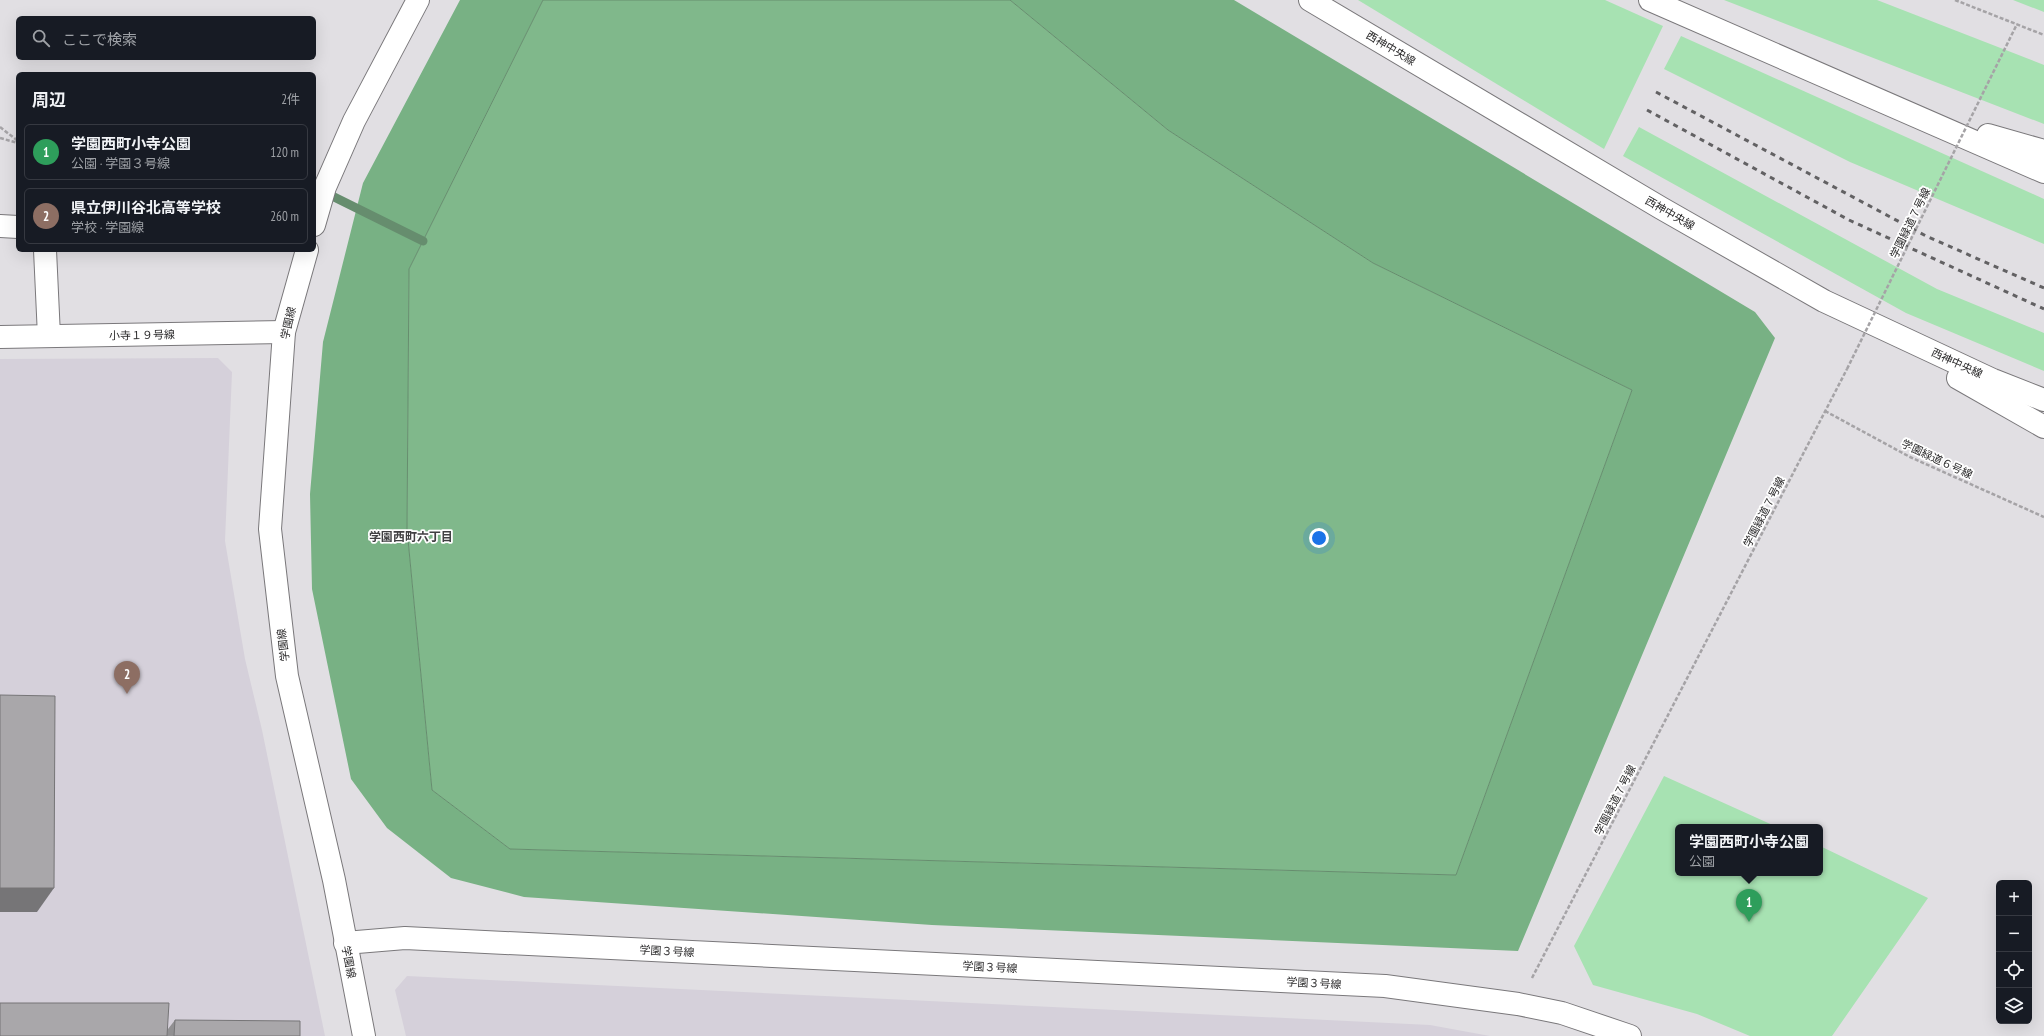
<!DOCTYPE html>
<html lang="ja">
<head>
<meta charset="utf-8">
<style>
	:root { --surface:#171b24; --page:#20242c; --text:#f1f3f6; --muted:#9ea1a6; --line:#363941; --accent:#317844 }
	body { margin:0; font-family:"PT Sans Narrow","Noto Sans JP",sans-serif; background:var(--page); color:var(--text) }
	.controls { position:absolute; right:12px; bottom:12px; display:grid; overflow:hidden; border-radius:6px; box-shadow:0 4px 16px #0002 }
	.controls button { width:36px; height:36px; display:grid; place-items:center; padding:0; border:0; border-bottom:1px solid var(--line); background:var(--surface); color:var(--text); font:20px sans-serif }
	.you { position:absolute; left:1319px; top:538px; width:14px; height:14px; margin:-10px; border:3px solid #fff; border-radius:50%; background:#1a73e8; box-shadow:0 0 0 6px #1a73e833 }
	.badge { display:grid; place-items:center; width:26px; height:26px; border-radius:50%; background:var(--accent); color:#fff; font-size:13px; font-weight:700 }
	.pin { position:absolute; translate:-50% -33px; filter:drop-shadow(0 1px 2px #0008) }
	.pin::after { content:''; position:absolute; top:21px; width:14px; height:12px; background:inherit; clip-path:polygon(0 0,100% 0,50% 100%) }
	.popup { position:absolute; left:1675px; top:824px; width:148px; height:52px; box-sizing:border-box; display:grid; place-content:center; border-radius:6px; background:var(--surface); filter:drop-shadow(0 1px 3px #0005); font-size:13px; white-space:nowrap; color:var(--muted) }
	.popup b { font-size:15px; color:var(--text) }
	.popup::after { content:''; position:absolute; left:50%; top:100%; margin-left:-8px; border:8px solid transparent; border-top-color:var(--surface) }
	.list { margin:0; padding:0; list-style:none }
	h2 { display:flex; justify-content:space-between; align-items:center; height:52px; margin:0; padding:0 16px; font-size:17px }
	h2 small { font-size:13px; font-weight:400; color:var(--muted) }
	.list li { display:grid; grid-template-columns:26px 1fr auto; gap:12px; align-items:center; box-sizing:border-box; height:56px; margin:0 8px 8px; padding:0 8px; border:1px solid var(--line); border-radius:6px }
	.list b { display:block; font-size:15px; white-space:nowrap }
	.list p { margin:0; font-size:13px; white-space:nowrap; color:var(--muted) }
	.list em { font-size:13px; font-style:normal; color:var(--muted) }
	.icon { flex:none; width:22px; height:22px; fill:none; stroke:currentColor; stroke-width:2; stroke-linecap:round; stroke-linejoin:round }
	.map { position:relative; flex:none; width:2044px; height:1036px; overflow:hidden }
	.search { position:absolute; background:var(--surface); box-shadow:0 4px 16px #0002; left:16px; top:16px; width:300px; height:44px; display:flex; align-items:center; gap:10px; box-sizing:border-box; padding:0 14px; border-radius:6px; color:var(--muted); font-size:15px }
	.panel { position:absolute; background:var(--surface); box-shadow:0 4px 16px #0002; left:16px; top:72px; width:300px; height:180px; border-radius:6px }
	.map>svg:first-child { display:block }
	.built { fill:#d5d0da }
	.green { fill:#a7e2b2 }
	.forest { fill:#78b184 }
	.water { fill:#80b88b; stroke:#668d6e }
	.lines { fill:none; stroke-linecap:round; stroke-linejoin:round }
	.stream { stroke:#668d6e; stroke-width:9 }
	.minor-casing { stroke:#7a787b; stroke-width:24 }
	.tertiary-casing { stroke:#7a787b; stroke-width:24 }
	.path { stroke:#a5a3a6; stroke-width:2.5; stroke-dasharray:4 2; stroke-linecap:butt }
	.minor { stroke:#fff; stroke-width:22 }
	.tertiary { stroke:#fff; stroke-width:22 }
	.rail { stroke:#626163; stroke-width:3; stroke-dasharray:5 5; stroke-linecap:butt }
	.path-bridge { stroke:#a5a3a6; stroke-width:2.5; stroke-dasharray:4 2; stroke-linecap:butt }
	.wall { fill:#919092 }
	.shaded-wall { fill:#767577 }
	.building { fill:#a9a7aa; stroke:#767577 }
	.labels { text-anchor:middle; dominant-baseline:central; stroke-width:3.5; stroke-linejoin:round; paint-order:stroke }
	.street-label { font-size:11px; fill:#2a292a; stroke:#fff }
	.neighbourhood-label { font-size:12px; font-weight:bold; fill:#414043; stroke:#fff }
</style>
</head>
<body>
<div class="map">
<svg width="2044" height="1036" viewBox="0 0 2044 1036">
	<rect width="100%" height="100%" fill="#e1dfe3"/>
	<g class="built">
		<polygon points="218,358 232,372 225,541 245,659 262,730 325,1036 0,1036 0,359"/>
		<polygon points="407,976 1430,1025 1490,1036 406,1036 395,990"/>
	</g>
	<g class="green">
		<polygon points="1358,0 1605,0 1663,26 1604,149"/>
		<polygon points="1724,0 1877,0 2044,65 2044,124"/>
		<polygon points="2013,0 2044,0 2044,12"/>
		<polygon points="1681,36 2044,199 2044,244 1850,162 1664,69"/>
		<polygon points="1639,127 1937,289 2044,333 2044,371 1906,313 1623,156"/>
		<polygon points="1664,776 1777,827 1678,827 1678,873 1820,873 1820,846 1928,898 1832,1036 1750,1036 1697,1014 1593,985 1574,946"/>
	</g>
	<polygon class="forest" points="460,0 543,0 409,269 407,529 432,790 510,849 1456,875 1632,390 1373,263 1168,130 1010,0 1234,0 1755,312 1775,338 1518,951 932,925 524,897 451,878 387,828 351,779 312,589 310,494 323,342 363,183"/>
	<polygon class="water" points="543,0 1010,0 1168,130 1373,263 1632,390 1456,875 510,849 432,790 407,529 409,269"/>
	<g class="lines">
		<polyline class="stream" points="324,192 423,241"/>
		<g class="minor-casing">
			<g id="minor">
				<polyline points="0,226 18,227"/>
				<polyline points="45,250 49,336"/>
				<polyline points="0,337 284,332"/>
			</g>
		</g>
		<g class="tertiary-casing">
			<g id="tertiary">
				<polyline points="1310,0 1661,208 1824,301 1993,380 2044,400"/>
				<polyline points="1650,0 2044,172"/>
				<polyline points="1988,135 2044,151"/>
				<polyline points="314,225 325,187 354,121 418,0"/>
				<polyline points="307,250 284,332 270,529 287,676 334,880 364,1036"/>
				<polyline points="1958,378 2044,427"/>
				<polyline points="345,943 405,938 1385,986 1518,1004 1562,1013 1630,1036"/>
			</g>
		</g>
		<g class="path">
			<polyline points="1955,0 2044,35"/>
			<polyline points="0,127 18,141"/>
			<polyline points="0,138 18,143"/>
			<polyline points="1825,411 1910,457 2044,517"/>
			<polyline points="1532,978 1847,369"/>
		</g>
		<use href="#minor" class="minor"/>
		<use href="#tertiary" class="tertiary"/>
		<g class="rail">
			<polyline points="1656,92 1926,236 2044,288"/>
			<polyline points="1647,110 1849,220 2044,309"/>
		</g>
		<polyline class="path-bridge" points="1847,369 2017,24"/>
	</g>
	<polygon class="wall" points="175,1020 300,1036 0,1036 168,1029"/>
	<polygon class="shaded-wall" points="0,888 54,888 37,912 0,912"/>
	<g class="building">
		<polygon points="0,695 55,696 54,888 0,888"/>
		<polygon points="0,1003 169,1003 167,1036 0,1036"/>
		<polygon points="175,1020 300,1021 300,1036 174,1036"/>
	</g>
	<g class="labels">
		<g class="street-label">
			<text transform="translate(1391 48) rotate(31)">西神中央線</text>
			<text transform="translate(1670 213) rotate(30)">西神中央線</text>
			<text transform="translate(1910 223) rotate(-64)">学園緑道７号線</text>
			<text transform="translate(288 323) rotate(-77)">学園線</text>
			<text transform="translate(142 335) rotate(-1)">小寺１９号線</text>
			<text transform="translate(1957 363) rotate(25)">西神中央線</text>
			<text transform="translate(1937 459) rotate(25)">学園緑道６号線</text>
			<text transform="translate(1764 512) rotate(-63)">学園緑道７号線</text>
			<text transform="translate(283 645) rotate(-97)">学園線</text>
			<text transform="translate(1615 800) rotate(-63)">学園緑道７号線</text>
			<text transform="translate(667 951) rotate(3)">学園３号線</text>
			<text transform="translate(349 962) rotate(79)">学園線</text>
			<text transform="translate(990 967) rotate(3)">学園３号線</text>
			<text transform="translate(1314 983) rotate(3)">学園３号線</text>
		</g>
		<g class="neighbourhood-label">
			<text x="411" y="536">学園西町六丁目</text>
		</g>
	</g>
</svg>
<div class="controls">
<button>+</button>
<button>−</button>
<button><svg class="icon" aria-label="locate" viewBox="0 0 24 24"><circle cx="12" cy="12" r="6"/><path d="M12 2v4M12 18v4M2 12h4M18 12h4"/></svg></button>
<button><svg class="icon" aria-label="layers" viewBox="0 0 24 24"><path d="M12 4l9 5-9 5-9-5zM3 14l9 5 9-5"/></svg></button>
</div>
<div class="you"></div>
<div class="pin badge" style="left:1749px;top:922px;background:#2e9e5b">1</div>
<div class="popup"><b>学園西町小寺公園</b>公園</div>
<div class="pin badge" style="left:127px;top:694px;background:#8d6e63">2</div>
<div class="search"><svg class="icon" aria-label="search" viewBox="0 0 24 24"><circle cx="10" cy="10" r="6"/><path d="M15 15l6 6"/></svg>ここで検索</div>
<section class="panel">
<h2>周辺<small>2件</small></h2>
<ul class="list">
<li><span class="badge" style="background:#2e9e5b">1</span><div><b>学園西町小寺公園</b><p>公園 · 学園３号線</p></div><em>120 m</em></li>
<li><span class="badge" style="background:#8d6e63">2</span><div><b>県立伊川谷北高等学校</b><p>学校 · 学園線</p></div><em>260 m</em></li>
</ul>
</section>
</div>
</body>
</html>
